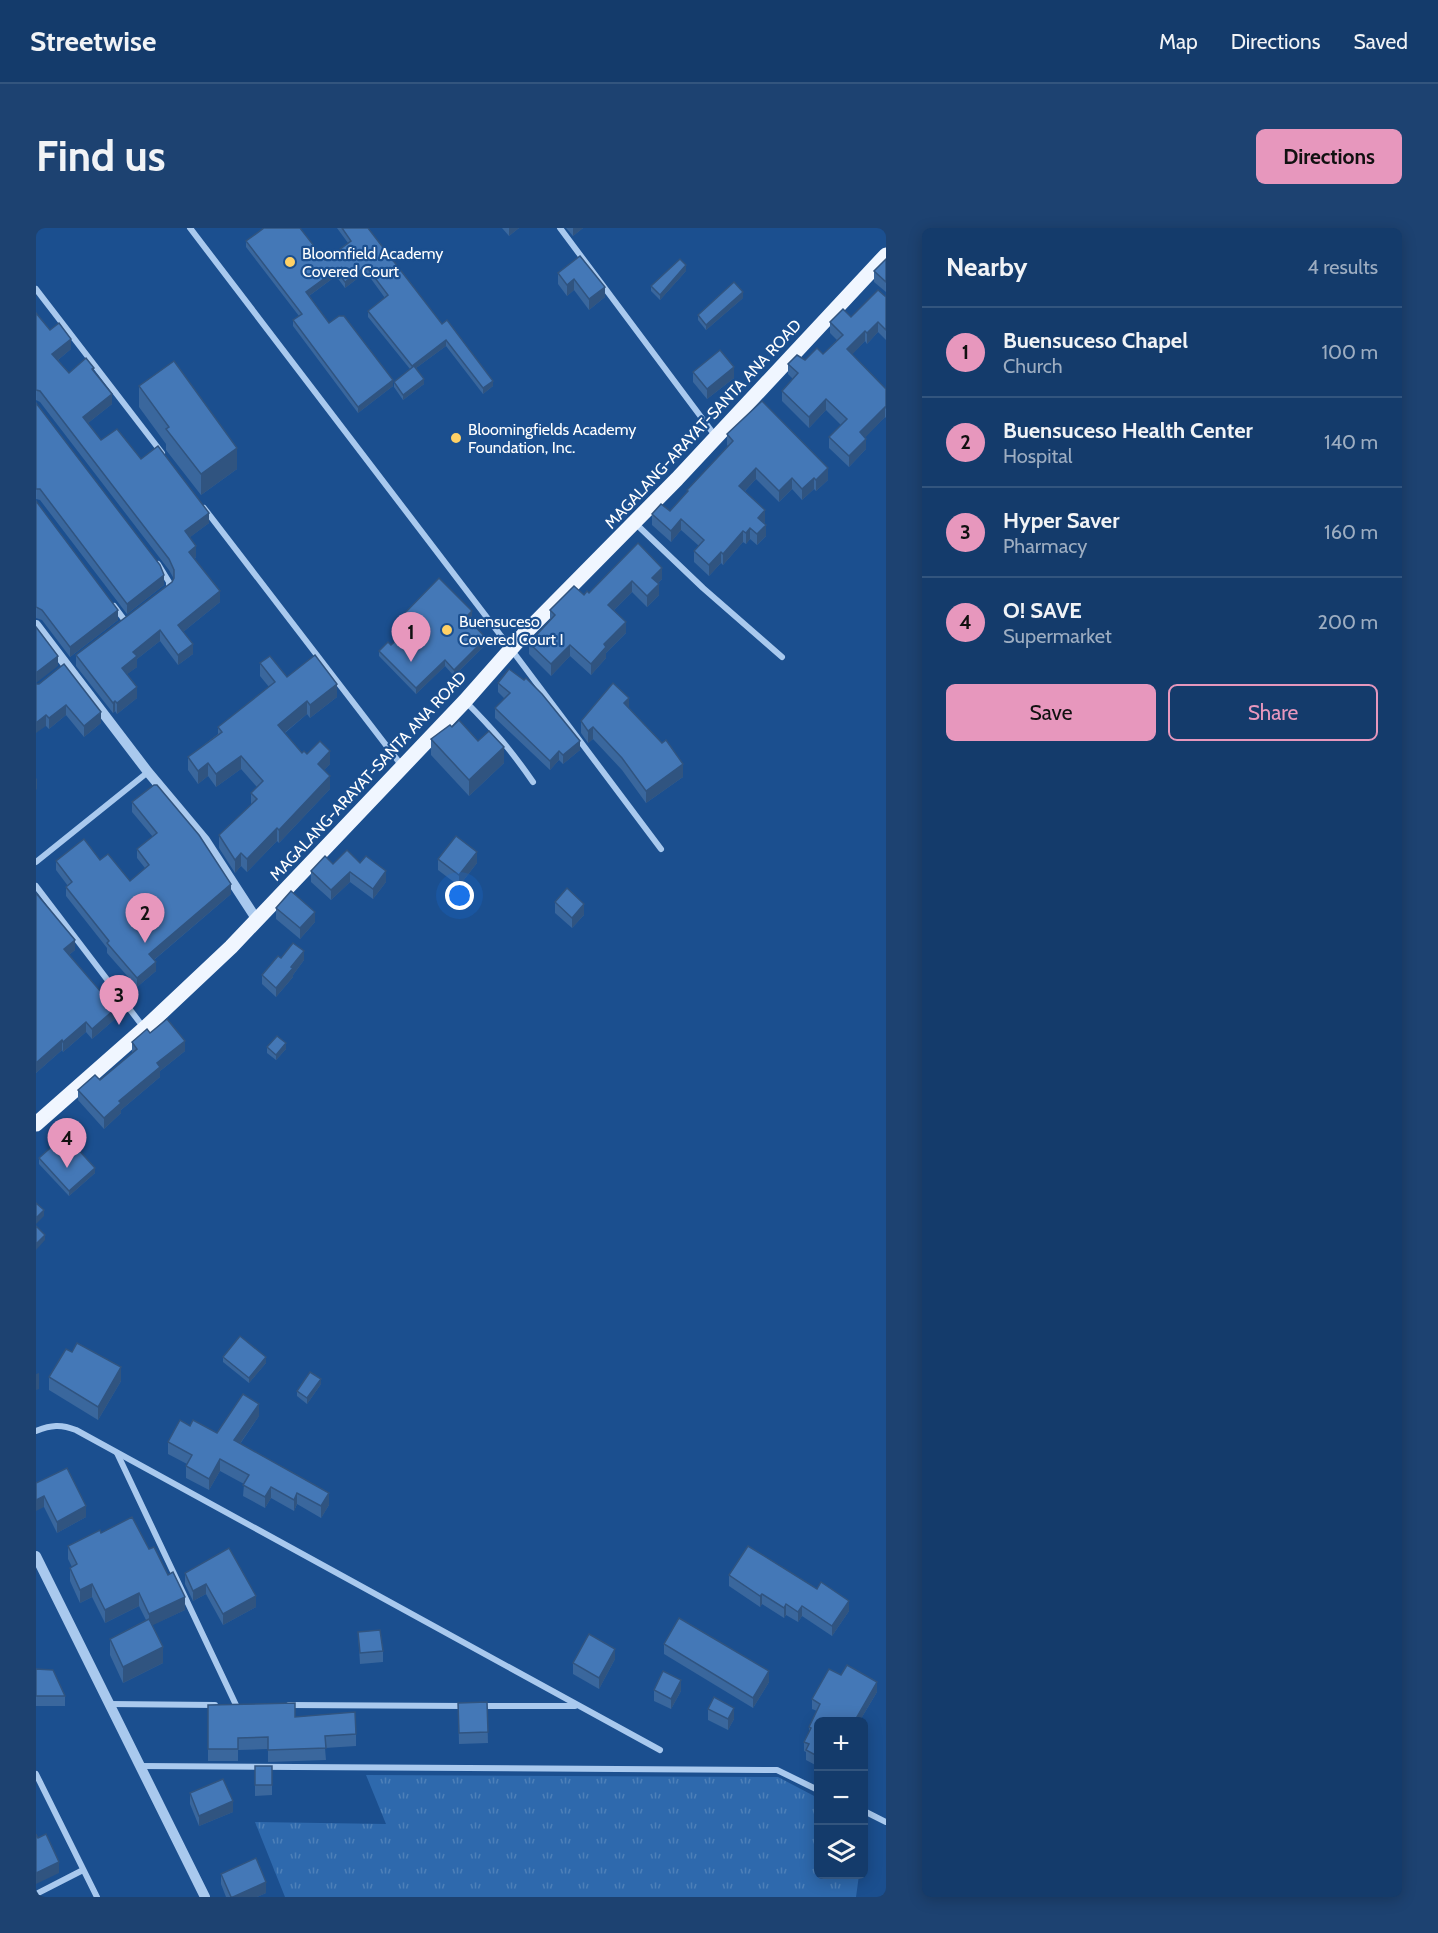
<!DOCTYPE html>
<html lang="en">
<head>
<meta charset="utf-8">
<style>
	:root { --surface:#143b6b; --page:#1d4271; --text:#f1f3f6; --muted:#9dadc1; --line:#33557e; --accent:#e797bd }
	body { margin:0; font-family:Cabin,sans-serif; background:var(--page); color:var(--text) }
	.controls { position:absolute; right:18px; bottom:18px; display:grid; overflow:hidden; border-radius:9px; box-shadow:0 3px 15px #0003 }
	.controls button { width:54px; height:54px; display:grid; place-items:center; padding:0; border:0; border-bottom:2px solid var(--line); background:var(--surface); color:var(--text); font:30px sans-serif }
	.you { position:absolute; left:424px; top:668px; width:21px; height:21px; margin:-15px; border:4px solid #fff; border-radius:50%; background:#1a73e8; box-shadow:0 0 0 9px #1a73e833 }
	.badge { display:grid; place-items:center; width:39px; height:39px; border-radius:50%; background:var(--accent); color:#111; font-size:20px; font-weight:700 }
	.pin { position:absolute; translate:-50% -50px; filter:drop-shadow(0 2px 3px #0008) }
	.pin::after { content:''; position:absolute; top:32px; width:21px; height:18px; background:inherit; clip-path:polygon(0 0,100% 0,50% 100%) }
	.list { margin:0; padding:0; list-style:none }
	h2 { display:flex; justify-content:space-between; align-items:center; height:78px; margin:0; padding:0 24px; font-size:26px }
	h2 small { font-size:20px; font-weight:400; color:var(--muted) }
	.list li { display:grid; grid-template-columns:39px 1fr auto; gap:18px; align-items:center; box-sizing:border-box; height:90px; padding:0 24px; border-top:2px solid var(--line) }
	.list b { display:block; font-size:22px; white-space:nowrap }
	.list p { margin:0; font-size:20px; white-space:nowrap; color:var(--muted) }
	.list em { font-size:20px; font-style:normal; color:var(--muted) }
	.actions { display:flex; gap:12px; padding:18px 24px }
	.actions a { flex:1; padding:14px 0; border:2px solid var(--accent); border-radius:9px; text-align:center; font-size:21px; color:var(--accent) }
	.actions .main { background:var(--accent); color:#111 }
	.icon { flex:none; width:33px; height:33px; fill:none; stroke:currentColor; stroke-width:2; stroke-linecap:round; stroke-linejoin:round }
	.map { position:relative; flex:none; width:850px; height:1669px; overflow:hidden; border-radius:9px }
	header { display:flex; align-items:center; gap:36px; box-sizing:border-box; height:84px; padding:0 30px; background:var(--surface); border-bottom:2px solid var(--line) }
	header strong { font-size:28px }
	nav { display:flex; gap:33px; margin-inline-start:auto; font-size:21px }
	.intro { display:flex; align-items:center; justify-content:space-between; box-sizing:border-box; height:144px; padding:0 36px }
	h1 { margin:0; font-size:42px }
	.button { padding:15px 27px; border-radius:9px; background:var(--accent); color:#111; font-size:21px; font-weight:700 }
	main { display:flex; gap:36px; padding:0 36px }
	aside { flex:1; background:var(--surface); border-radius:9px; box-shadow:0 3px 15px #0003 }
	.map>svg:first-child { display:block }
	.grass { fill:url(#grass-tufts) }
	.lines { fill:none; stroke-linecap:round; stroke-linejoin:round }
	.minor { stroke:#a9c9ee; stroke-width:6 }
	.tertiary { stroke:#a9c9ee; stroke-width:10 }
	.primary { stroke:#f0f6ff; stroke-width:15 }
	.wall { fill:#3a679d }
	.shaded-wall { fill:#305480 }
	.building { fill:#4478b7; stroke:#305480; stroke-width:1.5 }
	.poi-dot { fill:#ffd166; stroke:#1b4f8f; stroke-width:2 }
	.labels { text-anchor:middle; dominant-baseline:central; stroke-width:4.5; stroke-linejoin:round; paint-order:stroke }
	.poi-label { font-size:16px; fill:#fff; stroke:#1b4f8f; text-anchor:start }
	.street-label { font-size:16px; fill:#fff; stroke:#1b4f8f }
</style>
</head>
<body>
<header>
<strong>Streetwise</strong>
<nav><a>Map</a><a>Directions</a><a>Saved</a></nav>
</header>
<div class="intro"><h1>Find us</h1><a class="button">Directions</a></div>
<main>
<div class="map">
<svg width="850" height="1669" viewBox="0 0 850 1669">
	<defs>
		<pattern id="grass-tufts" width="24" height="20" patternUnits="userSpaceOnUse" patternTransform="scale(1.5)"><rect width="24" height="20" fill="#2e69ad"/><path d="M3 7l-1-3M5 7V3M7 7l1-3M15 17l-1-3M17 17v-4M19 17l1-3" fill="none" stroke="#4d80b9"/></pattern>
	</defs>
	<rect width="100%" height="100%" fill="#1b4f8f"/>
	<polygon class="grass" points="330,1547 742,1549 782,1570 782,1646 823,1647 820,1669 249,1669 219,1594 350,1596"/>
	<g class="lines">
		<g class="minor">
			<polyline points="154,0 475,421 625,621"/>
			<polyline points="524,0 680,209"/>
			<polyline points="0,61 126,225"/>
			<polyline points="168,280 366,538"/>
			<polyline points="599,295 667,360 746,429"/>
			<polyline points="122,336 133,354 133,360 129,363"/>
			<polyline points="78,378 90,394"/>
			<path d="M430,474c27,27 45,48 67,80"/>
			<polyline points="0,634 112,544"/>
			<polyline points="0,658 108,800"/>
			<path d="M0,1203c15,-6 25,-7 40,-1l584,320"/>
			<polyline points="81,1225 200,1477"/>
			<polyline points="73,1476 179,1477"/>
			<polyline points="253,1477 428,1478"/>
			<polyline points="445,1478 539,1478"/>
			<polyline points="104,1538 741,1542 782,1562"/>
			<polyline points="0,1546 61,1669"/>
			<polyline points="828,1583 850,1594"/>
			<polyline points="0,1666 47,1642"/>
		</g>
		<g class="tertiary">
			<polyline points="0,397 112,544 169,612 221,692"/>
			<polyline points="0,1328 169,1669"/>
		</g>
		<polyline class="primary" points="0,896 109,800 195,719 429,473 489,405 641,251 850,27"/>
	</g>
	<g class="wall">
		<polygon points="301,0 332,0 406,96 457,158 447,166 410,118 380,140 388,156 367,172 358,159 358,154 374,141 332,89 332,83 349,70 330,44 309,60 300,48 273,68 293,95 357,158 322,185 257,98 257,92 263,88 210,19 210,13 289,32 312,15"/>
		<polygon points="466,0 483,0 473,8"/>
		<polygon points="530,0 547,0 537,8"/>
		<polygon points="544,28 569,69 553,82 538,62 531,68 522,56 522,45"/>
		<polygon points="850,31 850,64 838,54 838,43"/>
		<polygon points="650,43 624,72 615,63 615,58"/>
		<polygon points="850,69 850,112 842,104 831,116 829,113 816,126 850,161 850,190 849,189 829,209 830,221 813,239 793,220 793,209 805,197 790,182 773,200 746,173 746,163 757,151 752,146 752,136 769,132 787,126 801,112 794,105 794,94 815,89"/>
		<polygon points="707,70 670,102 662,92 662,87"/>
		<polygon points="0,85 14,102 35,121 22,132 33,145 58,144 76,176 52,195 65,212 105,231 173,295 154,309 160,329 158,331 184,374 147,404 157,426 142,437 124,413 101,431 101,439 91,446 101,470 81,486 79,483 77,485 40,438 40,427 136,354 138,351 133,342 4,174 0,172"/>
		<polygon points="657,144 698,150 671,171 657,154"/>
		<polygon points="103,158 201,241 165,267 130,222 130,216 103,179"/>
		<polygon points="0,175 128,357 91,386 4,272 0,271"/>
		<polygon points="691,206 792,252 780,263 778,261 766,272 756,261 743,274 720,251 709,263 729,294 728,295 730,308 721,317 714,311 710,316 707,314 687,337 685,335 673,348 658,334 658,323 663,318 645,302 635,314 616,297 616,286 634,283 651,264 651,262 692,218 691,217"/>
		<polygon points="0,273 82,392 34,429 6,392 0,390"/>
		<polygon points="602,315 626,351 622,355 623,367 611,379 596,364 578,382 590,405 570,425 570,430 555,447 534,428 515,448 493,426 493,415 514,393 514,382 553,365"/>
		<polygon points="436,388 432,391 450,416 418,448 409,438 380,466 343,428 343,423 355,417 372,401 365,394 365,389"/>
		<polygon points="224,435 251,449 301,469 274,490 271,486 249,505 266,525 294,536 288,542 294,561 243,615 241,613 211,644 205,638 199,645 183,620 183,607 215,577 215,565 221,559 205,541 180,559 172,548 162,556 152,542 152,529 182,506 182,499 233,459 224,448"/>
		<polygon points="462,455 544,522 527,536 523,532 514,542 459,490 459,480 469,471 462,464"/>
		<polygon points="0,456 65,495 48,509 30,487 13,501 10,498"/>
		<polygon points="593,480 647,549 610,575 586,542 557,511 552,515 545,505 545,493"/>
		<polygon points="416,499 442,513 468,535 433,568 395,527 395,511"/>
		<polygon points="96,574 195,666 118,732 120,743 101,759 71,725 71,720 30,668 30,659 32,658 20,642 20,633 64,632 94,653 109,640 101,630 101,621 117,609 96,584"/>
		<polygon points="402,631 441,635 423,658 402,642"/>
		<polygon points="324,635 350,654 337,671 314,654 295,672 275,654 275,643 297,636"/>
		<polygon points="0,665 39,722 33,727 65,764 86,785 56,811 50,804 27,824 26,822 0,845"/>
		<polygon points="519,674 548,687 536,700 519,685"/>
		<polygon points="240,680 279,694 264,711 240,691"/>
		<polygon points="245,730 268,732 257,747 257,749 240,769 226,756 226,747"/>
		<polygon points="114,805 149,823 124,843 124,849 85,882 85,885 68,901 42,872 42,862 64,852 96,826 96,814"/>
		<polygon points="231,819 250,821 240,832 231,825"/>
		<polygon points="3,930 59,945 33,968 3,936"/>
		<polygon points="187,1129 230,1135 213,1155 187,1134"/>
		<polygon points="13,1149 85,1153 62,1192 13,1162"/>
		<polygon points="285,1156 271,1176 261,1168 261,1163"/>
		<polygon points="223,1188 204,1216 293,1277 285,1290 261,1276 258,1283 235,1270 229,1280 207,1268 208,1256 184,1243 173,1262 150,1250 150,1238 151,1236 132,1226 132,1214 154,1198 181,1205"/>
		<polygon points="0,1255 50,1289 21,1305 8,1279"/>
		<polygon points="65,1305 113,1321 132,1347 149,1382 116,1397 127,1435 87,1455 74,1427 74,1411 110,1392 103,1378 69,1395 56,1369 44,1375 34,1353 34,1340 36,1339 32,1331 32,1318"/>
		<polygon points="149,1345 220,1379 187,1397 170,1366 157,1373 149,1356"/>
		<polygon points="693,1347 813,1383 796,1408 766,1388 762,1394 750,1387 748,1390 726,1376 724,1379 693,1358"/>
		<polygon points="322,1404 347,1423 347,1434 324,1436"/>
		<polygon points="628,1416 733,1454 717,1480 628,1426"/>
		<polygon points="579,1431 563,1461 537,1446 537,1435"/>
		<polygon points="0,1441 29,1468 29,1478 0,1478"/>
		<polygon points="805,1447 841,1464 823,1494 783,1494 783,1539 770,1532 770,1524 768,1523 768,1514 773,1505 773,1499 781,1483 776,1481 776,1471"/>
		<polygon points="618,1462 645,1463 635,1481 618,1473"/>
		<polygon points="451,1474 452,1515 423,1516 422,1475"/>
		<polygon points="172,1477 259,1489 320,1506 320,1518 289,1520 290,1532 232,1534 232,1521 202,1522 202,1533 172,1533"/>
		<polygon points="672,1481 698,1491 692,1502 672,1492"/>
		<polygon points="219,1538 236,1538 236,1567 219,1568"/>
		<polygon points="154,1565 197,1584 163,1598 154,1576"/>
		<polygon points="185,1646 230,1665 221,1669 190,1669 185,1656"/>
	</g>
	<g class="shaded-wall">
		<polygon points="473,0 483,0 473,8"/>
		<polygon points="537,0 547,0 537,8"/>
		<polygon points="650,37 650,43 624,72 624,67"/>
		<polygon points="330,38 330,44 309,60 309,54"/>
		<polygon points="300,42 300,48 270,70 270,64"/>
		<polygon points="538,51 538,62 531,68 531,57"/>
		<polygon points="569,59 569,69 553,82 553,71"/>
		<polygon points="707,64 707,70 670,102 670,97"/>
		<polygon points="842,94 842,104 831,116 831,105"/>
		<polygon points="829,103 829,113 811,132 811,121"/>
		<polygon points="35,111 35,121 16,137 16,126"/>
		<polygon points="410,112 410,118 376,143 376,138"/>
		<polygon points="698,139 698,150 671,171 671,161"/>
		<polygon points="388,151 388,156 367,172 367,167"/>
		<polygon points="357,152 357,158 322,185 322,179"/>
		<polygon points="457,153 457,158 447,166 447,160"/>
		<polygon points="76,166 76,176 47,199 47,189"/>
		<polygon points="790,171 790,182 773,200 773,189"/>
		<polygon points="849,179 849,189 824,215 824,204"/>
		<polygon points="830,211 830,221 813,239 813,228"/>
		<polygon points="201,220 201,241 165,267 165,246"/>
		<polygon points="720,240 720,251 703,269 703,258"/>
		<polygon points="792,240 792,252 780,263 780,252"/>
		<polygon points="756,250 756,261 743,274 743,263"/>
		<polygon points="778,250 778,261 766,272 766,261"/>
		<polygon points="729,282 729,294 722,301 722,290"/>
		<polygon points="173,285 173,295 149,313 149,303"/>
		<polygon points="645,291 645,302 635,314 635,303"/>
		<polygon points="730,297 730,308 721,317 721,306"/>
		<polygon points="714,300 714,311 710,316 710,305"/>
		<polygon points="707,303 707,314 687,337 687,326"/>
		<polygon points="160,318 160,329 153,334 153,324"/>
		<polygon points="685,324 685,335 673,348 673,337"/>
		<polygon points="626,340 626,351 616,361 616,350"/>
		<polygon points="128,347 128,357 91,386 91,376"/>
		<polygon points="596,353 596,364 572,388 572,377"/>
		<polygon points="623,356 623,367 611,379 611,368"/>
		<polygon points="184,363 184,374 142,408 142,397"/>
		<polygon points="82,382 82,392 34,429 34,419"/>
		<polygon points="436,383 436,388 430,394 430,389"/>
		<polygon points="590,394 590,405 570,425 570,430 555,447 555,436 568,416"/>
		<polygon points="124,402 124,413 101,431 101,439 86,450 86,440 97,424"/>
		<polygon points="450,410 450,416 418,448 418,442"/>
		<polygon points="157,416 157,426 142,437 142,427"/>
		<polygon points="534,417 534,428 515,448 515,436"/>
		<polygon points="22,428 22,438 0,455 0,445"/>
		<polygon points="409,432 409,438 380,466 380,460"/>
		<polygon points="301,456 301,469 274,490 274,477"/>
		<polygon points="101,459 101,470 81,486 81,475"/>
		<polygon points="593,470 593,482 588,475"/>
		<polygon points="79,473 79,483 77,485 77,475"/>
		<polygon points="271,473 271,486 242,510 242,497"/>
		<polygon points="30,477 30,487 13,501 13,490"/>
		<polygon points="65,484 65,495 48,509 48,498"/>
		<polygon points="10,487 10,498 0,505 0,495"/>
		<polygon points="557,499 557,511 552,515 552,503"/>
		<polygon points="544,513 544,522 527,536 527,527"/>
		<polygon points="468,519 468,535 433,568 433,552"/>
		<polygon points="294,523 294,536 282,549 282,536"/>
		<polygon points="523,523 523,532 514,542 514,533"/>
		<polygon points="205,528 205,541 180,559 180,546"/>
		<polygon points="172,535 172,548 162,556 162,543"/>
		<polygon points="647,536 647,549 610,575 610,563"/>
		<polygon points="294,548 294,561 243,615 243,602"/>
		<polygon points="1,550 1,561 0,562 0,551"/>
		<polygon points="241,600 241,613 211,644 211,631"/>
		<polygon points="441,624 441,635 423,658 423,647"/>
		<polygon points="205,625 205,638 199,645 199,632"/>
		<polygon points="350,643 350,654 337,671 337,661"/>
		<polygon points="314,644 314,654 295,672 295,662"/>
		<polygon points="195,656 195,666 113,736 113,726"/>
		<polygon points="548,676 548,687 536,700 536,690"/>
		<polygon points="279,684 279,694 264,711 264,700"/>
		<polygon points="39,712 39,722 28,731 28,721"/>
		<polygon points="268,723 268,732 257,747 257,749 240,769 240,760"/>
		<polygon points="120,734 120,743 101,759 101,750"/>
		<polygon points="86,775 86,785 56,811 56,801"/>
		<polygon points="50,794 50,804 27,824 27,814"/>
		<polygon points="26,812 26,822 0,845 0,835"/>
		<polygon points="149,813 149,823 124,843 124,849 85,882 85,885 68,901 68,890 83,873 121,835"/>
		<polygon points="250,815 250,821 240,832 240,827"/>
		<polygon points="59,940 59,945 33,968 33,963"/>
		<polygon points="8,982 8,988 0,996 0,990"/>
		<polygon points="9,1007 9,1012 0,1022 0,1016"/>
		<polygon points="230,1129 230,1135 213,1155 213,1150"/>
		<polygon points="85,1139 85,1153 62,1192 62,1179"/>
		<polygon points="3,1145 3,1161 0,1162 0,1146"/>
		<polygon points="285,1151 285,1156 271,1176 271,1170"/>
		<polygon points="223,1176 223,1188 198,1224 198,1212"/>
		<polygon points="184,1231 184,1243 173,1262 173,1251"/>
		<polygon points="235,1259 235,1270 229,1280 229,1269"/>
		<polygon points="261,1265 261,1276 258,1283 258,1272"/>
		<polygon points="293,1265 293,1277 285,1290 285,1278"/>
		<polygon points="8,1268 8,1279 0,1283 0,1272"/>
		<polygon points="50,1278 50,1289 21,1305 21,1294"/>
		<polygon points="56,1356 56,1369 44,1375 44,1362"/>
		<polygon points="170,1356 170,1366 157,1373 157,1363"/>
		<polygon points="103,1365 103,1378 69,1395 69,1382"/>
		<polygon points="726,1366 726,1376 724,1379 724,1368"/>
		<polygon points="220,1368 220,1379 187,1397 187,1386"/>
		<polygon points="149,1369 149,1382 113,1399 113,1386"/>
		<polygon points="813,1373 813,1383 796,1408 796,1398"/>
		<polygon points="750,1376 750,1387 748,1390 748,1380"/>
		<polygon points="766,1378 766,1388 762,1394 762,1384"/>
		<polygon points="127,1419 127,1435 87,1455 87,1439"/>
		<polygon points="579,1421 579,1431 563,1461 563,1450"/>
		<polygon points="733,1443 733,1454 717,1480 717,1470"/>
		<polygon points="645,1452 645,1463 635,1481 635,1471"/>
		<polygon points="841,1454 841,1464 823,1494 818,1494"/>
		<polygon points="698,1480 698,1491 692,1502 692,1491"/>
		<polygon points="197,1573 197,1584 163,1598 163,1588"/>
		<polygon points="23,1634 23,1645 0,1656 0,1645"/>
		<polygon points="230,1654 230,1665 221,1669 197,1669"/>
	</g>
	<g class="building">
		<polygon points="228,0 264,0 289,32 315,13 306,0 332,0 406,96 411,92 457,153 447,160 410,112 376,138 332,83 352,67 330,38 309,54 300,42 270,64 293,95 303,88 308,88 357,152 322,179 257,92 266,86 210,13"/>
		<polygon points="544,28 569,59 553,71 538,51 531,57 522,45"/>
		<polygon points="644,31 650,37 624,67 615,58"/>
		<polygon points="850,31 850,54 838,43"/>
		<polygon points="698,54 707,64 670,97 662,87"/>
		<polygon points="842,62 850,69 850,102 842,94 831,105 829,103 811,121 850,161 850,180 849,179 824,204 830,211 813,228 793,209 811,191 790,171 773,189 746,163 762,145 752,136 761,127 769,132 781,120 787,126 807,107 794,94 807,81 815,89"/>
		<polygon points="0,85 14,102 23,95 35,111 16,126 33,145 50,130 58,140 56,141 76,166 47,189 65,212 81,201 105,231 122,218 173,285 149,303 160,318 153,324 184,363 142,397 157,416 142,427 124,402 97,424 101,428 86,440 101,459 81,475 79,473 77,475 40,427 136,354 138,350 138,342 133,331 4,163 0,162"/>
		<polygon points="684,122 698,139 671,161 657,144"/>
		<polygon points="138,133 201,220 165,246 130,201 133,199 103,158"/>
		<polygon points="378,138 388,151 367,167 358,154"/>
		<polygon points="726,173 792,240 780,252 778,250 766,261 756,250 743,263 720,240 703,258 729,282 722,290 730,297 721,306 714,300 710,305 707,303 687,326 685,324 673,337 658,323 668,312 645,291 635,303 616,286 625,276 634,283 652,263 651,262 697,213 691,206"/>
		<polygon points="0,175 124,337 128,347 91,376 4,261 0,261"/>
		<polygon points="0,273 82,382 34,419 6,382 0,379"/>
		<polygon points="602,315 626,340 616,350 623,356 611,368 596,353 572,377 590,394 568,416 570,419 555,436 534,417 515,436 493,415 519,387 514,382 538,358 548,367 551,363 553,365"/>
		<polygon points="403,350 436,383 430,389 450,410 418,442 409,432 380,460 343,423 352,414 355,417 375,399 365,389"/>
		<polygon points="0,399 22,428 0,445"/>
		<polygon points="279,427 301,456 274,477 271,473 242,497 266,525 268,523 271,526 284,513 294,523 282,536 294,548 243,602 241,600 211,631 205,625 199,632 183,607 221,571 215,565 227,553 205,528 180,546 172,535 162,543 152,529 186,504 182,499 239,454 224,435 234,428 251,449"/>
		<polygon points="28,436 65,484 48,498 30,477 13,490 10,487 0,495 0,456 3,456"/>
		<polygon points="473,441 488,452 490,450 506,466 544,513 527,527 523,523 514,533 459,480 474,465 462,455"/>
		<polygon points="577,455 593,470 588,475 626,515 630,512 647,536 610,563 586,530 557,499 552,503 545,493"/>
		<polygon points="423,492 442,513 453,503 468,519 433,552 395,511 414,497 416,499"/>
		<polygon points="118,557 121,557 163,607 195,656 113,726 120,734 101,750 71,715 73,713 30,659 36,654 20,633 48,611 64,632 72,626 94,653 113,637 101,621 121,605 96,574"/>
		<polygon points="420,608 441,624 423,647 402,631"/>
		<polygon points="311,622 324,635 330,628 350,643 337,661 314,644 295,662 275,643 289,628 297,636"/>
		<polygon points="531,660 548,676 536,690 519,674"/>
		<polygon points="255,663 279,684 264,700 240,680"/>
		<polygon points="0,665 39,712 28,721 65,764 72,758 86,775 56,801 50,794 27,814 26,812 0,835"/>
		<polygon points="257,715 268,723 255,739 257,740 240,760 226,747 242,728 245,730"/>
		<polygon points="131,791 149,813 121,835 124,839 83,873 85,875 68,890 42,862 59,847 64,852 101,821 96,814 111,801 114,805"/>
		<polygon points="241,808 250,815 240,827 231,819"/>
		<polygon points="29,907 59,940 33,963 3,930"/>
		<polygon points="0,975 8,982 0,990"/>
		<polygon points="0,998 9,1007 0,1016"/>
		<polygon points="204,1108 230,1129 213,1150 187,1129"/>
		<polygon points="41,1115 85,1139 62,1179 13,1149 30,1121 36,1124"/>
		<polygon points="274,1144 285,1151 271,1170 261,1163"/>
		<polygon points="207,1166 223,1176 198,1212 293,1265 285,1278 261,1265 258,1272 235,1259 229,1269 207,1257 213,1247 184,1231 173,1251 150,1238 156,1227 132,1214 144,1192 154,1198 157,1192 181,1205"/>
		<polygon points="31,1240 50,1278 21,1294 8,1268 0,1272 0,1255"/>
		<polygon points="96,1289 113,1321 118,1319 132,1347 137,1344 149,1369 113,1386 103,1365 69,1382 56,1356 44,1362 34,1340 41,1336 32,1318 64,1302 65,1305"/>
		<polygon points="712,1318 781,1361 785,1354 813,1373 796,1398 766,1378 762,1384 750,1376 748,1380 726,1366 724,1368 693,1347"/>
		<polygon points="193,1320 220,1368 187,1386 170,1356 157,1363 149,1345"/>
		<polygon points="643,1390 733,1443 717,1470 628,1416"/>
		<polygon points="113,1391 127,1419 87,1439 74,1411"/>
		<polygon points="344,1402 347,1423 324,1425 322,1404"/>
		<polygon points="553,1406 579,1421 563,1450 537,1435"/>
		<polygon points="811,1437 841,1454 818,1494 783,1494 783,1529 770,1522 773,1516 768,1514 775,1500 773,1499 784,1476 776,1471 793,1441 805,1447"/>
		<polygon points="0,1441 17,1442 29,1468 0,1468"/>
		<polygon points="627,1443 645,1452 635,1471 618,1462"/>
		<polygon points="678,1469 698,1480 692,1491 672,1481"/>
		<polygon points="451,1474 452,1504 423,1505 422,1475"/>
		<polygon points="259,1475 259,1489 319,1484 320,1506 289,1508 290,1520 232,1522 232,1509 202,1510 202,1521 172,1521 172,1477"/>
		<rect x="219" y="1538" width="17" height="19"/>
		<polygon points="187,1551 197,1573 163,1588 154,1565"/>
		<polygon points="0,1606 2,1610 10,1606 23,1634 0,1645"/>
		<polygon points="220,1630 230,1654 197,1669 195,1669 185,1646"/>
	</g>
	<g class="poi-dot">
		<circle cx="254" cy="34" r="6"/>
		<circle cx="420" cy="210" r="6"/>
		<circle cx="411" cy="402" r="6"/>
	</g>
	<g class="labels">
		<g class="poi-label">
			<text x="266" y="25">Bloomfield Academy<tspan x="266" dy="18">Covered Court</tspan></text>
			<text x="432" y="201">Bloomingfields Academy<tspan x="432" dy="18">Foundation, Inc.</tspan></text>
			<text x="423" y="393">Buensuceso<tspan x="423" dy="18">Covered Court I</tspan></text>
		</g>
		<g class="street-label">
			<text transform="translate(667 196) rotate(-47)">MAGALANG-ARAYAT-SANTA ANA ROAD</text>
			<text transform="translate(332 548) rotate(-47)">MAGALANG-ARAYAT-SANTA ANA ROAD</text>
		</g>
	</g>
</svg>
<div class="controls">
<button>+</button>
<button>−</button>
<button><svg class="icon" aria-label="layers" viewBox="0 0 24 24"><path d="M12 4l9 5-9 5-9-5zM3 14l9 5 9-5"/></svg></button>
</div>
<div class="you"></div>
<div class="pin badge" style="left:375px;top:434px">1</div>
<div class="pin badge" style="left:109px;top:715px">2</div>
<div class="pin badge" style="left:83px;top:797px">3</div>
<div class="pin badge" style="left:31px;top:940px">4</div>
</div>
<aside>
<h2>Nearby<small>4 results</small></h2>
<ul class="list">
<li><span class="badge">1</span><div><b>Buensuceso Chapel</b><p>Church</p></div><em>100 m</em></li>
<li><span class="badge">2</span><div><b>Buensuceso Health Center</b><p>Hospital</p></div><em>140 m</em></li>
<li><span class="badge">3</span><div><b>Hyper Saver</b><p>Pharmacy</p></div><em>160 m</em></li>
<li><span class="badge">4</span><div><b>O! SAVE</b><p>Supermarket</p></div><em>200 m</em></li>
</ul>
<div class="actions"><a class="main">Save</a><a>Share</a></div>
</aside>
</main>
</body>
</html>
